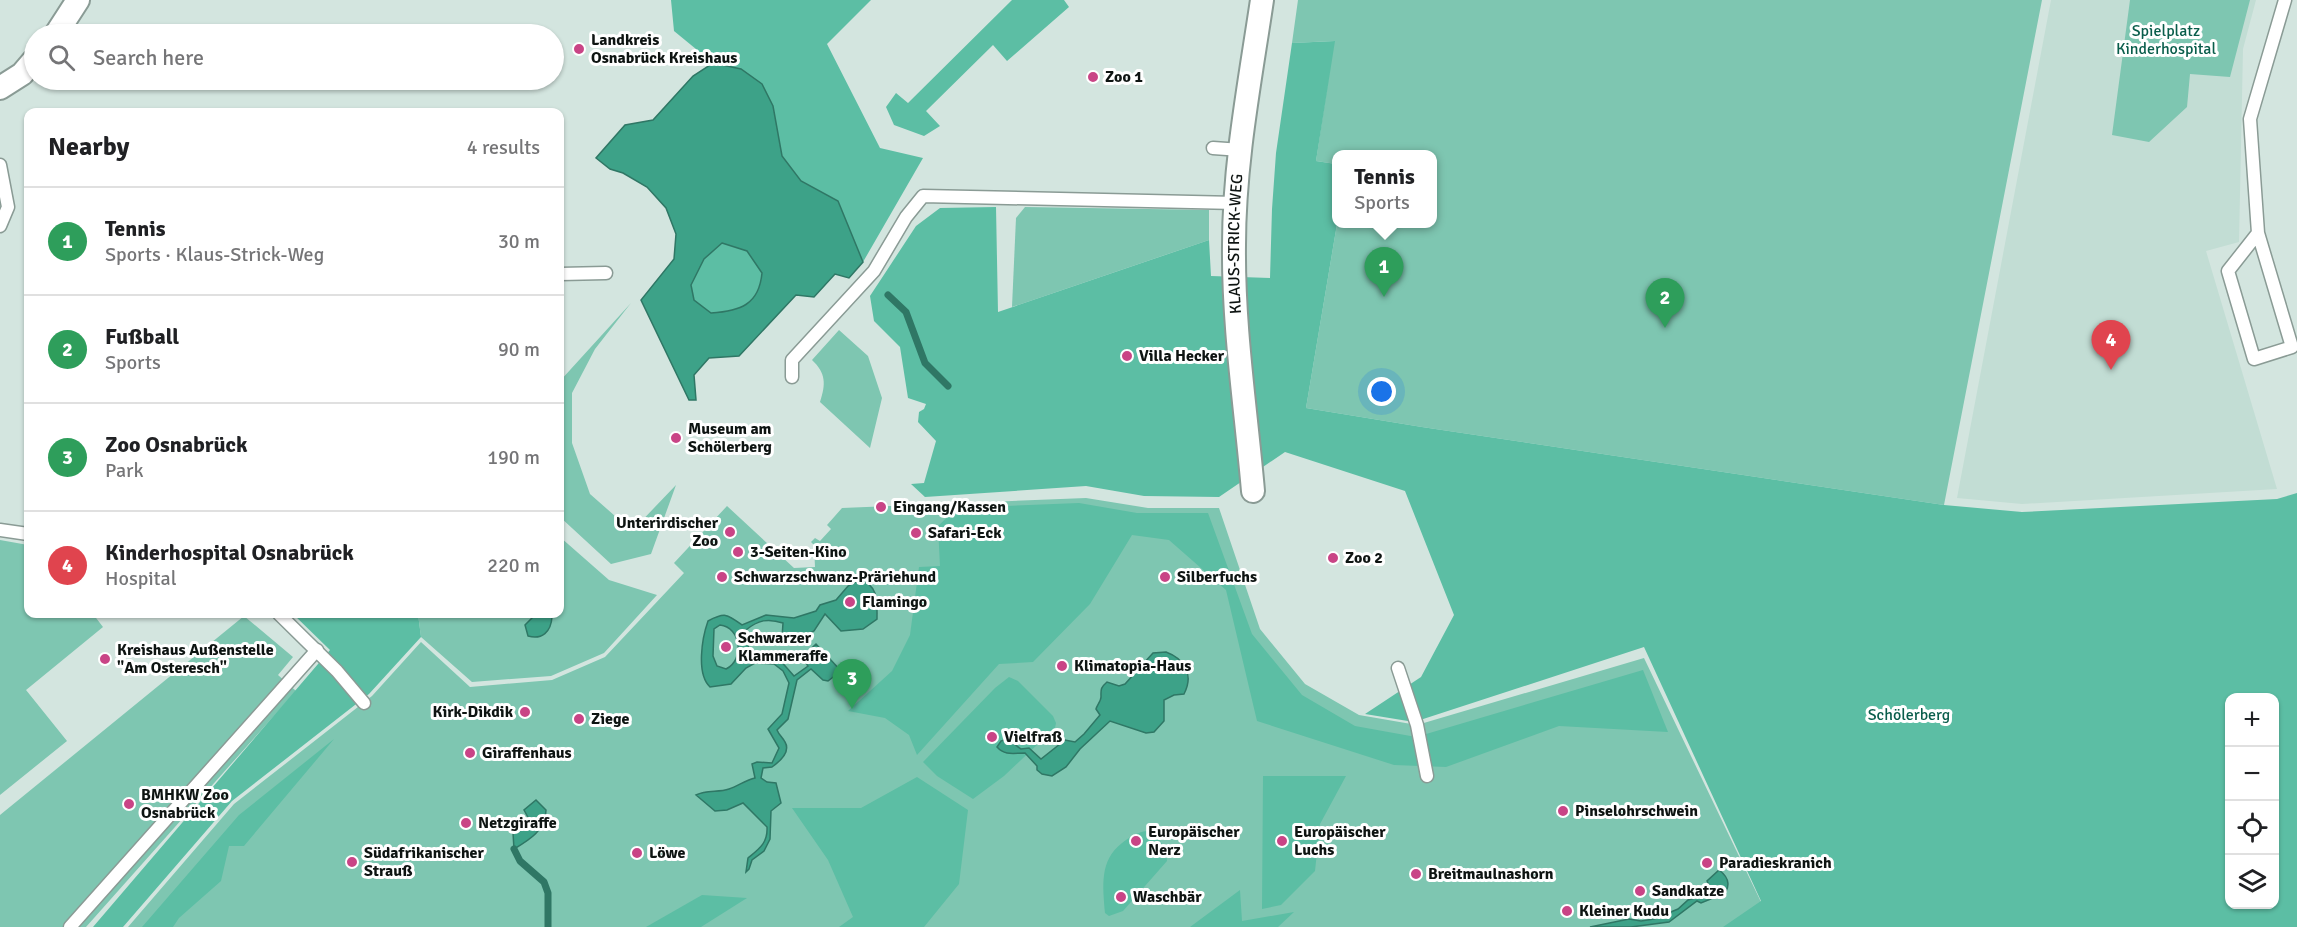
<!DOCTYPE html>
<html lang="en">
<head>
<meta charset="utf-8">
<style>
	:root { --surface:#fff; --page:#f2f2f2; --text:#202124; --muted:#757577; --line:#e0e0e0; --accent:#c94486 }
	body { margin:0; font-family:Signika,sans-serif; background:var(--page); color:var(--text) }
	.controls { position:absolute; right:18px; bottom:18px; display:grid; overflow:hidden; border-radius:12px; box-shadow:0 2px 4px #0004 }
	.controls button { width:54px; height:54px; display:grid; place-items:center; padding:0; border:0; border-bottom:2px solid var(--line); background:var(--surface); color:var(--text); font:30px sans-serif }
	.you { position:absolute; left:1382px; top:392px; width:21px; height:21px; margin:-15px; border:4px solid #fff; border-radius:50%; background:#1a73e8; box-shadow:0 0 0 9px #1a73e833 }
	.badge { display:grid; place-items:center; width:39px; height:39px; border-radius:50%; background:var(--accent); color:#fff; font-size:20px; font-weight:700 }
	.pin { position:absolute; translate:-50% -50px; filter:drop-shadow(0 2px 3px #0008) }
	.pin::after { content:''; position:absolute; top:32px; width:21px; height:18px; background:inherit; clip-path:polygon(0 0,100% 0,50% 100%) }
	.popup { position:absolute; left:1332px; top:150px; width:105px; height:78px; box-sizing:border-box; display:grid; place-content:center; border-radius:12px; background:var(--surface); filter:drop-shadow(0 2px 4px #0005); font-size:20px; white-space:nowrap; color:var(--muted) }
	.popup b { font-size:22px; color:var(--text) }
	.popup::after { content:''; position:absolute; left:50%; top:100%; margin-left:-12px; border:12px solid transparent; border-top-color:var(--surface) }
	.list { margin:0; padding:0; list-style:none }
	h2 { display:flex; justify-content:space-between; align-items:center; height:78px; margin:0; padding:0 24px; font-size:26px }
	h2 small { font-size:20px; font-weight:400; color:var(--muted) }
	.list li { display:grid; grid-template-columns:39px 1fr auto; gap:18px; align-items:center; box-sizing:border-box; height:108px; padding:0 24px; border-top:2px solid var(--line) }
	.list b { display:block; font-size:22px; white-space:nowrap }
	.list p { margin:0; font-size:20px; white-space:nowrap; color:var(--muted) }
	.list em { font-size:20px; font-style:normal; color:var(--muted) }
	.icon { flex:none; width:33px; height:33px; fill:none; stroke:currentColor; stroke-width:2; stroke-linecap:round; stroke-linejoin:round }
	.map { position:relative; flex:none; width:2297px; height:927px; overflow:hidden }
	.search { position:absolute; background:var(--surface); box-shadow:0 2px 4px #0004; left:24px; top:24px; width:540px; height:66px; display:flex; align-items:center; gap:15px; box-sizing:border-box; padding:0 21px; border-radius:33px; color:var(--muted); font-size:22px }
	.panel { position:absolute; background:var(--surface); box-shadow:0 2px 4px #0004; left:24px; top:108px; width:540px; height:510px; border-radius:12px }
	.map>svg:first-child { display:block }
	.built { fill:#c2ddd4 }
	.green { fill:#7ec6b1 }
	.forest { fill:#5cbea4; fill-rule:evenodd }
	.water { fill:#3da288; stroke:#2f7765; stroke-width:1.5; fill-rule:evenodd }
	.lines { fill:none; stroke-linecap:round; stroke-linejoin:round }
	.stream { stroke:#2f7765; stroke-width:7 }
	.service-casing { stroke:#8a9b95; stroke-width:15 }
	.minor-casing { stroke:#8a9b95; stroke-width:26 }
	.service { stroke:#fff; stroke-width:12 }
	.minor { stroke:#fff; stroke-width:22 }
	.poi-dot { fill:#c94486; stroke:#fff; stroke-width:2 }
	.labels { text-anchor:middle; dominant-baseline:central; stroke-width:6; stroke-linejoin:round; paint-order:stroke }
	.park-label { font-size:16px; fill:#095d4b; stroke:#fff }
	.poi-label { font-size:16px; font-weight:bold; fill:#0e1412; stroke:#fff; text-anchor:start }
	.street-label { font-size:16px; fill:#0e1412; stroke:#fff }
</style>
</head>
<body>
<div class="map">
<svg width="2297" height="927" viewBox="0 0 2297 927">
	<rect width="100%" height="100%" fill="#d3e5df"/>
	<polygon class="built" points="2051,0 2256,0 2243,49 2239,242 2206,251 2277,489 2022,504 1957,498"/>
	<g class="green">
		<polygon points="1298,0 2042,0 1944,505 1422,427 1306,408 1337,224 1432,224 1432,154 1336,154 1336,164 1316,161 1334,41 1292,43"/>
		<polygon points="2130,0 2250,0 2230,77 2190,74 2187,107 2149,142 2112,135"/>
		<polygon points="1025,207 1209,210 1209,240 1012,307 1016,218"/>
		<polygon points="631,303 595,349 572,393 572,443 590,494 632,531 676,485 651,554 611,564 560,517 560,381"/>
		<path d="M839,330l29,26 14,42 -12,50 -50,-46c6,-18 6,-29 -8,-42z"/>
		<polygon points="1086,498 1148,508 1219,508 1260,629 1305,684 1359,715 1417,725 1644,658 1761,902 1763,927 128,927 234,804 372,696 421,642 470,687 552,680 605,657 684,573 674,563 727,506 794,568 815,567 814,545 811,542 815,538 820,541 831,529 827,525 842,508"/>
		<polygon points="560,537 609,580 657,595 604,653 551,676 472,682 421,637 418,614 560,614"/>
		<polygon points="0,540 28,545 28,614 93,614 103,627 26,690 67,741 0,795"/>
		<polygon points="244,616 293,657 278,675 296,691 86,927 0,927 0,815"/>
	</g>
	<g class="forest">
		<polygon points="671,0 871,0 827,44 880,148 923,158 863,262 838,201 801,181 782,156 773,106 741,69 713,63 674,31"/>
		<polygon points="1012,0 1064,0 1069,7 1007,61 993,45 926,111 940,126 924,136 894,125 886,107 896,93 908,103"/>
		<path d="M1335,41l-19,120 20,3 1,60 -31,184 116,19 522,78 78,7 255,-13 20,-6v434h-574l38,-26 -117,-254 -230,75 -49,-8 56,-37 33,-62 -49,-124 -120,-39 -66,45 -75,-1 -58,-10 -161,11 -14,-13 13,-1 12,-42 -18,-19 1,-10 5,-3 2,-5 -18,-6 -8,-51 -26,-26 -4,-25 46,-70 24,-18 56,-1 2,105 211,-72 2,36 59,2 2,-69 4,-56 16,-110zM2230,698h44v206h-44z"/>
		<path d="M722,243l25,8 15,22c-3,32 -22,38 -51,40l-18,-13 -2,-15 13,-26z"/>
		<polygon points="1079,503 1137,513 1208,513 1252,634 1302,695 1355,726 1416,737 1643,670 1668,732 1559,726 1446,767 1394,765 1257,721 1226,590 1169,540 1132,535 1090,604 1033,662 999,664 917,755 909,735 885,718 848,711 892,671 910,635 919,567 940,566 938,526 957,508"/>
		<polygon points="293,614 418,614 421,637 369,694 232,801 123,927 93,927 330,650"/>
		<polygon points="1009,677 1018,681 1053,716 1056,723 1055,728 1004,776 973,799 937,776 923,762 995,688"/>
		<polygon points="334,739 244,846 229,846 221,881 179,918 173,927 142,927 239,815"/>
		<polygon points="1263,776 1346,776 1320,824 1315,871 1281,905 1262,909"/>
		<polygon points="917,777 968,810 959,884 924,927 839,927 853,917 828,860 792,808 861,808"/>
		<path d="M1147,831c12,5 20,17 20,30l-44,50 -14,5 -4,-3c-2,-27 -6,-52 17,-70 8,-6 15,-11 25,-12z"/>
		<polygon points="1240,890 1242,921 1294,912 1278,927 1190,927"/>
		<polygon points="702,895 747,898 701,927 646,927"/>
	</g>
	<g class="water">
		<path d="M713,63l28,6 21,15 11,22 9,50 19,25 37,20 25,61 -14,16 -14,-4 -21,23 -18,-2 -57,61 -30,2 -15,17 2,25h-7l-48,-100 33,-41 2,-25 -10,-26 -19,-21 -24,-14 -13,-4 -14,-11 29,-33 28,-5 40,-44zM722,243l25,8 15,22c-3,32 -22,38 -51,40l-17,-13 -3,-15 13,-26z"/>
		<path d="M859,580c20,4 18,23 18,39l-14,10 -22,2 -16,-17 -11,17 -17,8 -15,-1 1,-15c-15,-5 -25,-3 -37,7l4,28 29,1 15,17 14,-10 -6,-9 14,-13 25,27 -13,10 -5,-1 -12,-11 -14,11 -9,39 -11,11c2,5 6,8 8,12 6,10 -6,20 -13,25l-9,1 -2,10 6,4 9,1 5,20 -10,8 -1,28 -6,12 -12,9 -3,9 -3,3 2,-14c11,-9 20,-15 19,-31l-24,-24 -16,7 -12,1 -19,-16c11,-6 22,-2 33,-6 9,-3 17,-9 26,-11l-3,-14 5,-2 15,1 7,-15 -11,-19 14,-15 7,-31 -6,-12 -9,-7 -19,-1 -9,5 -15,16 -21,3c-14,-13 -8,-49 -2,-66 17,-9 19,-7 34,4l24,-10 28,3 22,-7 4,-6 16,-5 12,-14zM720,625c21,2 25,35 6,44l-9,-3 -4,-10 1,-27z"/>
		<path d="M536,614h11l5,3c-1,15 -10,23 -24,19l-3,-11z"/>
		<path d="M1166,652c19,7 28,23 18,42l-10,1 -10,5v21l-10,11 -8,1 -36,-12 -30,28 -14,18 -14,9 -10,-2 -5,-4v-4l-12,-13c-11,0 -20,3 -28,-6l4,-6c10,-4 13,4 20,8l8,-1 12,11 24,-19 10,2 9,-8 16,-19 -4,-6c1,-4 5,-8 5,-12 0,-7 -1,-9 6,-15l12,4 6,-2 28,-31z"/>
		<path d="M536,800l10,10c0,20 -17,30 -32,39l-1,-16 15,-8 2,-4 -6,-11z"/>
		<path d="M1719,870c11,8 12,18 2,27l-6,-4 -4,6 -10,4 -4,-2 -28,21 -38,5h-41l39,-8 12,2 13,-2 24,-10 10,-9 10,-3 7,-6 4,-6 -2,-4z"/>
	</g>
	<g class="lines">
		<g class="stream">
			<polyline points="888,295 906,312 925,363 948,386"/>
			<polyline points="514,849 520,861 544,882 548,893 548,927"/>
		</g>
		<g class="service-casing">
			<g id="service">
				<polyline points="1213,148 1241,150"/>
				<polyline points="0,165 8,207 0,226"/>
				<polyline points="2258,233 2228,271 2254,359 2292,347 2258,233 2250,119 2285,0"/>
				<polyline points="560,274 606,273"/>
				<polyline points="792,377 792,360 874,271 906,217 923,196 1236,203"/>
				<polyline points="0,530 28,534"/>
				<polyline points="279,614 337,671 364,703"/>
				<polyline points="1398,668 1417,725 1427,776"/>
				<polyline points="70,927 317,650"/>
			</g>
		</g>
		<g class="minor-casing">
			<g id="minor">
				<polyline points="56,34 78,0"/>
				<polyline points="0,88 22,74 34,60"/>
				<path id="s1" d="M1253,491c-7,-81 -20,-164 -19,-246 0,-82 16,-164 28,-245"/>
			</g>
		</g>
		<use href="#service" class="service"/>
		<use href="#minor" class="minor"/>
	</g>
	<g class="poi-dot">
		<circle cx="579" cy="49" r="6"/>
		<circle cx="1093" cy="77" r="6"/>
		<circle cx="1127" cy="356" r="6"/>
		<circle cx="676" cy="438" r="6"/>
		<circle cx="881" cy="507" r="6"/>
		<circle cx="730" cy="532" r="6"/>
		<circle cx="916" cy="533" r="6"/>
		<circle cx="738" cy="552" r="6"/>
		<circle cx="1333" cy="558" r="6"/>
		<circle cx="722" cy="577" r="6"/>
		<circle cx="1165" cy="577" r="6"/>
		<circle cx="850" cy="602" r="6"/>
		<circle cx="726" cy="647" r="6"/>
		<circle cx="105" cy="659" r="6"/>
		<circle cx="1062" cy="666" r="6"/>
		<circle cx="525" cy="712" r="6"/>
		<circle cx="579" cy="719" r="6"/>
		<circle cx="992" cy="737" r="6"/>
		<circle cx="470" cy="753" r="6"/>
		<circle cx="129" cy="804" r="6"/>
		<circle cx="1563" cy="811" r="6"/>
		<circle cx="466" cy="823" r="6"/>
		<circle cx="1136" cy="841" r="6"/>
		<circle cx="1282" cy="841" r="6"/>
		<circle cx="637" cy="853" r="6"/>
		<circle cx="352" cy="862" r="6"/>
		<circle cx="1707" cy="863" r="6"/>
		<circle cx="1416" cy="874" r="6"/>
		<circle cx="1640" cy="891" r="6"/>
		<circle cx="1121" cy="897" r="6"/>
		<circle cx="1567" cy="911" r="6"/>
	</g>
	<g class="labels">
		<g class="park-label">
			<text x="2166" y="31">Spielplatz<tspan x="2166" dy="18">Kinderhospital</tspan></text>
			<text x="1909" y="715">Schölerberg</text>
		</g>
		<g class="poi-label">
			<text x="591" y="40">Landkreis<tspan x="591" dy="18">Osnabrück Kreishaus</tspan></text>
			<text x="1105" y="77">Zoo 1</text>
			<text x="1139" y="356">Villa Hecker</text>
			<text x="688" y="429">Museum am<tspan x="688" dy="18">Schölerberg</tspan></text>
			<text x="893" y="507">Eingang/Kassen</text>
			<text x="718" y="523" text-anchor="end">Unterirdischer<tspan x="718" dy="18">Zoo</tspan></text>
			<text x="928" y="533">Safari-Eck</text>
			<text x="750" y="552">3-Seiten-Kino</text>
			<text x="1345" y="558">Zoo 2</text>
			<text x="734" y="577">Schwarzschwanz-Präriehund</text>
			<text x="1177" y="577">Silberfuchs</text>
			<text x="862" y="602">Flamingo</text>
			<text x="738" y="638">Schwarzer<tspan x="738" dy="18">Klammeraffe</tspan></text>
			<text x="117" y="650">Kreishaus Außenstelle<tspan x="117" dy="18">"Am Osteresch"</tspan></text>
			<text x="1074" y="666">Klimatopia-Haus</text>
			<text x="513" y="712" text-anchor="end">Kirk-Dikdik</text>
			<text x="591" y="719">Ziege</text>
			<text x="1004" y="737">Vielfraß</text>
			<text x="482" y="753">Giraffenhaus</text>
			<text x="141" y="795">BMHKW Zoo<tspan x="141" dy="18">Osnabrück</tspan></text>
			<text x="1575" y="811">Pinselohrschwein</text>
			<text x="478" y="823">Netzgiraffe</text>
			<text x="1148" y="832">Europäischer<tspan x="1148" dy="18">Nerz</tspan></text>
			<text x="1294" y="832">Europäischer<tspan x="1294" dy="18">Luchs</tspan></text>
			<text x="364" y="853">Südafrikanischer<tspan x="364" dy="18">Strauß</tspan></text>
			<text x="649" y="853">Löwe</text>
			<text x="1719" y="863">Paradieskranich</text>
			<text x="1428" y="874">Breitmaulnashorn</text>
			<text x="1652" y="891">Sandkatze</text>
			<text x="1133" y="897">Waschbär</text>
			<text x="1579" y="911">Kleiner Kudu</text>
		</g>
		<g class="street-label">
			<text stroke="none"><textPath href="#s1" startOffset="248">KLAUS-STRICK-WEG</textPath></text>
		</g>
	</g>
</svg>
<div class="controls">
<button>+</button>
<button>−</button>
<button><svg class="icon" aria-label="locate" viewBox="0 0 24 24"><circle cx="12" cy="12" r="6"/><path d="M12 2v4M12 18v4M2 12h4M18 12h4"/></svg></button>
<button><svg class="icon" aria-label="layers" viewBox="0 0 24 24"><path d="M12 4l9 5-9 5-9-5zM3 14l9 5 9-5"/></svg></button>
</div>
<div class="you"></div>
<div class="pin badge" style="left:1384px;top:297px;background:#2e9e5b">1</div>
<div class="popup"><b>Tennis</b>Sports</div>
<div class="pin badge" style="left:1665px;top:328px;background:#2e9e5b">2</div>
<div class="pin badge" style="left:852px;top:709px;background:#2e9e5b">3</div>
<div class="pin badge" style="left:2111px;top:370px;background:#e0444e">4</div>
<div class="search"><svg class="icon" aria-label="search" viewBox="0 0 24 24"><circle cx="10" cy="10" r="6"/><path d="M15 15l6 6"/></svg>Search here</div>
<section class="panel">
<h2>Nearby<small>4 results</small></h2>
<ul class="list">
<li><span class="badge" style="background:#2e9e5b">1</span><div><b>Tennis</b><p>Sports · Klaus-Strick-Weg</p></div><em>30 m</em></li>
<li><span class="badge" style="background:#2e9e5b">2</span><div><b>Fußball</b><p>Sports</p></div><em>90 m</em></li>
<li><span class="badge" style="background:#2e9e5b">3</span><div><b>Zoo Osnabrück</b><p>Park</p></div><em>190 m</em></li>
<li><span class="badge" style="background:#e0444e">4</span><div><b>Kinderhospital Osnabrück</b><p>Hospital</p></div><em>220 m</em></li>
</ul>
</section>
</div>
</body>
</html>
